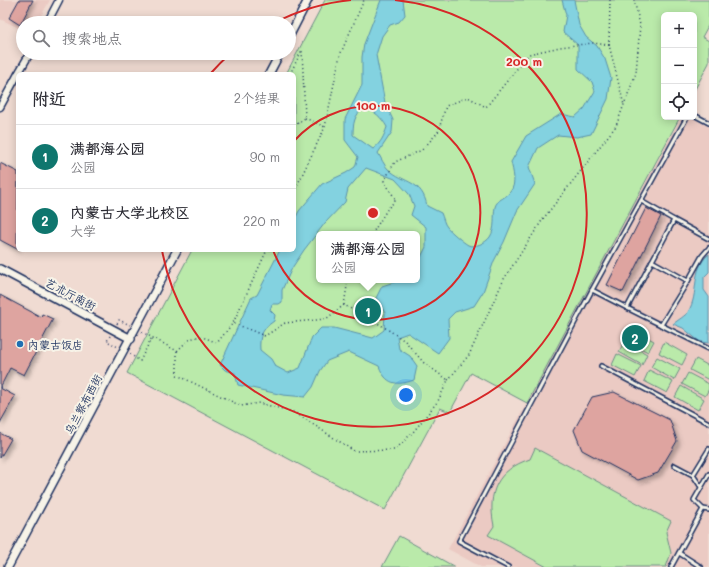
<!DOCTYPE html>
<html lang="zh">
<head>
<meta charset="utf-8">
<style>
	:root { --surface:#fff; --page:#f2f2f3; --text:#2b2b33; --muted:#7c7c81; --line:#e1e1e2; --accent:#0f766e }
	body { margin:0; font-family:Mali,"LXGW WenKai TC",sans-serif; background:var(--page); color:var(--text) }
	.controls { position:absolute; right:12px; top:12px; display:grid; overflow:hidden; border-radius:6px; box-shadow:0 2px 10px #0003 }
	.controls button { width:36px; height:36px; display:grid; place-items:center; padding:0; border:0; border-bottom:1px solid var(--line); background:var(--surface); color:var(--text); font:20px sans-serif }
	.you { position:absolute; left:406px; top:395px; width:14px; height:14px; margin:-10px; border:3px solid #fff; border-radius:50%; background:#1a73e8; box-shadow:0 0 0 6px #1a73e833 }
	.badge { display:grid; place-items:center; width:26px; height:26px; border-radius:50%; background:var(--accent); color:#fff; font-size:13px; font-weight:700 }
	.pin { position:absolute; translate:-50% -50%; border:2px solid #fff; box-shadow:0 1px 4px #0006 }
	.popup { position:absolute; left:316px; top:231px; width:104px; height:52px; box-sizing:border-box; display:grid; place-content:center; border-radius:6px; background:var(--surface); filter:drop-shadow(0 1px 3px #0005); font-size:13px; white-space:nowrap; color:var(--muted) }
	.popup b { font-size:15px; color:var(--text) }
	.popup::after { content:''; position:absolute; left:50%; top:100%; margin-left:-8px; border:8px solid transparent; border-top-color:var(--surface) }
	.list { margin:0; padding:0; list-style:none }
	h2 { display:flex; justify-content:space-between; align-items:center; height:52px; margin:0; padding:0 16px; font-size:17px }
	h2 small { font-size:13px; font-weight:400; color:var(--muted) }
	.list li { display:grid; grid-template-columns:26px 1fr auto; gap:12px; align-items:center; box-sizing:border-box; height:64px; padding:0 16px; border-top:1px solid var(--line) }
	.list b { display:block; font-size:15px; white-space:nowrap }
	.list p { margin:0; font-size:13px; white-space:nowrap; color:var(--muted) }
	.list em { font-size:13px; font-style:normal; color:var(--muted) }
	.icon { flex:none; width:22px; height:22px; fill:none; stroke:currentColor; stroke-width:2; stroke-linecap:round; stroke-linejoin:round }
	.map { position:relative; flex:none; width:709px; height:567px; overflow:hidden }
	.search { position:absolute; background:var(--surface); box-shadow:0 2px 10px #0003; left:16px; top:16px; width:280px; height:44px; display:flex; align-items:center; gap:10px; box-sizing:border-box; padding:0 14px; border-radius:22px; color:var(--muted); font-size:15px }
	.panel { position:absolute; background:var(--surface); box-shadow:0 2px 10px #0003; left:16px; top:72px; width:280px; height:180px; border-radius:6px }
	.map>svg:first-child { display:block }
	.built { fill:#ebcac3 }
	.green { fill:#baeaaa; stroke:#6a8c84; fill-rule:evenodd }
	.water { fill:#83d2e0; stroke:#5991ac; fill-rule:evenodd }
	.building { fill:#dea4a0; stroke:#1b2f5e; filter:url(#shadow) }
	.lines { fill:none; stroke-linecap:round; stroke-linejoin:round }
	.service-casing { stroke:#1b2f5e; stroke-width:6 }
	.minor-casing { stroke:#1b2f5e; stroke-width:9 }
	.tertiary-casing { stroke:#1b2f5e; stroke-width:10 }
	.path { stroke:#1b2f5e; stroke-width:1.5; stroke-dasharray:1 3; stroke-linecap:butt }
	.service { stroke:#f7f3e8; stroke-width:3 }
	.minor { stroke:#f7f3e8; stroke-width:6 }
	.tertiary { stroke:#f7f3e8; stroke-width:7 }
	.ring { fill:none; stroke:#d62828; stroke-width:2 }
	.poi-dot { fill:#1f6fb2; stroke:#f7f3e8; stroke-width:1.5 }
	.labels { text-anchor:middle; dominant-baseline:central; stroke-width:4; stroke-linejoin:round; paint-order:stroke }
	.street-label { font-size:11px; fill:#1b2f5e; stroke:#f7f3e8 }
	.poi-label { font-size:11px; fill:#1b2f5e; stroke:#f7f3e8; text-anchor:start }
	.centre { fill:#d62828; stroke:#f7f3e8; stroke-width:2 }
	.ring-label { font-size:12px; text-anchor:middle; font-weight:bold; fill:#d62828; stroke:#f7f3e8; stroke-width:4; stroke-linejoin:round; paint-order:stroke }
</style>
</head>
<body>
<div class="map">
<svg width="709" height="567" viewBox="0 0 709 567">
	<defs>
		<filter id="shadow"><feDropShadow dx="3" dy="3" stdDeviation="2" flood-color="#0004"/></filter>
	</defs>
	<rect width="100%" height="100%" fill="#f0dbd2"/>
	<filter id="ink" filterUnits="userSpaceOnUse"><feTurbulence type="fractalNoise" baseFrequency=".025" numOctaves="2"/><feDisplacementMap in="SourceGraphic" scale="8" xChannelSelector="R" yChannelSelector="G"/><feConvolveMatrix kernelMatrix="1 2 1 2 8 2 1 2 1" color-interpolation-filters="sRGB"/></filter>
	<g filter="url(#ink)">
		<g class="built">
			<polygon points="0,0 50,0 37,23 23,23 23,30 0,19"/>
			<polygon points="681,117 691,117 709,127 709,567 481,567 448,549"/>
		</g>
		<g class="green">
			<path d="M325,0h384v24l-7,13 7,4v22l-15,28v-76h-30v102h16l-153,286 -56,-30 -21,39 -10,-4 -55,102 -258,-137 65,-123h102v-176h-8zM319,234h98v46h-98z"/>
			<polygon points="631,329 654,341 648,352 625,340"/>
			<polygon points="624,342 647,354 642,365 619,352"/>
			<polygon points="664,342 687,355 682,365 659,353"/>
			<polygon points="617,354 641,366 635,377 612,365"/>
			<polygon points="657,357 680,369 674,380 651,367"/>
			<polygon points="696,359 709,366 709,380 690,370"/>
			<polygon points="649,370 673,382 667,393 644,381"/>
			<polygon points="688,373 709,384 709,389 705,396 682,384"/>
			<polygon points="681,386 704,399 698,410 675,397"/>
			<path d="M535,448l136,73 -5,11 5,21 -5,14h-119l-59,-32 6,-9c-7,-34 3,-56 36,-67z"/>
			<polygon points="399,536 455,567 382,567"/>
		</g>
		<g class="water">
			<path d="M381,0h22l2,15 -6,7 -9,3 -8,11 -6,19 9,48 8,17 -1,12 -14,21c3,5 6,12 10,16 17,15 34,11 39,37l14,7c2,4 3,11 6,14 4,5 16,15 21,18 6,3 18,-2 22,-8 6,-9 3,-20 5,-30 2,-8 11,-9 15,-15 7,-8 3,-21 1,-30l15,-26 35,-22 14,3 9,-8 11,-18 -3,-9 -14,-13v-24l-15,-13 3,-17 -4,-15h12l5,25 7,12 11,9 8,13 6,19 -3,21 -17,35 -14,3 -19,-2 -20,13 -9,19 6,17 -18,27 -13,31 -10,19 -11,31 -9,14 -19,6 -7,7 1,19 -11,15 -30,-20 -11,4 2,12 11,7 7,10 -3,14c-17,6 -28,5 -35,-14l-30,-14 -22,9 -7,10 -7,16 -8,10 -22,-2 -45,-10 -3,-12 -10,-3 -5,-5 31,-67 6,-3 23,-45h14v-29l5,-10 23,-27 24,-11 9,-6 3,-10 -13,-17v-21l17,-34v-28l2,-13zM364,108c11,3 17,9 23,19 -3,9 -6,16 -14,22l-20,-14c0,-11 1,-20 11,-27zM366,168l29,11 14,15 5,12 -3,9 15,12v20l-9,18v15h-17l-18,6 -6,12 9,15 -1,17 -11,8 -39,-10h-13l-9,9 -12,31 -12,5 -13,-7 -4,-7 -11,-9c-1,-14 2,-21 14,-29l1,-6 -5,-5 2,-6h7l3,-2v-12l10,-22 12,-18 21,-27 20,-21 3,-13z"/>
			<path d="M709,254v18l-5,5v13l5,7v46l-9,-1 -17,-14 -10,-4c5,-4 12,-8 15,-12 12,-19 2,-42 21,-58z"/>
		</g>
		<g class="building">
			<polygon points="19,0 33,0 20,25 9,18"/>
			<polygon points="0,163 18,172 17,249 0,240"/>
			<polygon points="646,208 661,216 623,292 607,285"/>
			<polygon points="0,295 41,317 42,314 53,319 24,375 10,368 0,388 15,396 0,423"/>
			<polygon points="614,392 670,420 677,441 658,473 638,480 582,450 574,430 592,397"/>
			<polygon points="0,433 11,439 0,458"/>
		</g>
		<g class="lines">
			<g class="service-casing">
				<g id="service">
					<polyline points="694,115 709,123"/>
					<polyline points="641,201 674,220"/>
					<polyline points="709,239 674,220 652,261 688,281 702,256 709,248"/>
					<polyline points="592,290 627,308 652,261"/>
					<polyline points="627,308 661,325 688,281"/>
					<polyline points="661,325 709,349"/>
					<polyline points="601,366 709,423"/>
					<polyline points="674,465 693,475 709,449"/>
					<polyline points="709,474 694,500 703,509 709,510"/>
					<polyline points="693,475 701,487"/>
					<polyline points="679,553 701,567"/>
					<polyline points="508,567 459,541 592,290 687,117"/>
					<polyline points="671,567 703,509"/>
				</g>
			</g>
			<g class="minor-casing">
				<g id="minor">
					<polyline points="47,23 59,0"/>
					<polyline points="18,74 30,53"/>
					<polyline points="0,107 18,74"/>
				</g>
			</g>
			<g class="tertiary-casing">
				<g id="tertiary">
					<polyline points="289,37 308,0"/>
					<polyline points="269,74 280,53"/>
					<polyline points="0,269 131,339"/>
					<polyline points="8,567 177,250"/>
				</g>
			</g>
			<g class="path">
				<polyline points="610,0 609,45 624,105"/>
				<polyline points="290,74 302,50 305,118"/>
				<polyline points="305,118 325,127"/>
				<polyline points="294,126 305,118"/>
				<polyline points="294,192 325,127 340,55 364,0"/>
				<polyline points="372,234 388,208 396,200 384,181 395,162 422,150 438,132 446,106 468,97 486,107 529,54 560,47 593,43 609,45"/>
				<polyline points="344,305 348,280"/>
				<polyline points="117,324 119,320 130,325"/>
				<path d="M142,332l35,19c16,-16 20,-18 40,-8l16,-20 34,-73"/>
				<polyline points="110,336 107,341 118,347"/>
				<polyline points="177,351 177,375 241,406 259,403 294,412 354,451 395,450 414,431 438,401 448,380 424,363 405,341 381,325 344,305 326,319 285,323 265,336 233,323"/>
				<polyline points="130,354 140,361 152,337"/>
				<polyline points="448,380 469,355 504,279 543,219 616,126 636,73 640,25 634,0"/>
			</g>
			<use href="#service" class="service"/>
			<use href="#minor" class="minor"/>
			<use href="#tertiary" class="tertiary"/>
		</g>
	</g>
	<g class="ring">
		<path d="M294 141A107 107 0 1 1 273 250"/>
		<path d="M211 73A214 214 0 0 1 230 54M276 22A214 214 0 0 1 351 0M395 0A214 214 0 1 1 162 250"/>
	</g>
	<circle class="poi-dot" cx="20" cy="344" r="4"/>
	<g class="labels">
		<g class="street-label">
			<text transform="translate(71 294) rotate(28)">艺术厅南街</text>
			<text transform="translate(83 404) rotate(-62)">乌兰察布西街</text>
		</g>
		<g class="poi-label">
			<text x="28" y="344">内蒙古饭店</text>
		</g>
	</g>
	<circle cx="373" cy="213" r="6" class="centre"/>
	<g class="ring-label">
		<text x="524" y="66">200 m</text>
		<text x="373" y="110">100 m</text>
	</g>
</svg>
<div class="controls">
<button>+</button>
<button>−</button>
<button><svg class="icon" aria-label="locate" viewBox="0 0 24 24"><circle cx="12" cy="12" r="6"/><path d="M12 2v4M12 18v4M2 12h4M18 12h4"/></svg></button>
</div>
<div class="you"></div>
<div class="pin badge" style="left:368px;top:311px">1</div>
<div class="popup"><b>满都海公园</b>公园</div>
<div class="pin badge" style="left:635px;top:338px">2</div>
<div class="search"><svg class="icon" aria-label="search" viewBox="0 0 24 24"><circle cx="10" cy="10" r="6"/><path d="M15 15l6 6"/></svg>搜索地点</div>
<section class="panel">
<h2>附近<small>2个结果</small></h2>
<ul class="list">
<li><span class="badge">1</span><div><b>满都海公园</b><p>公园</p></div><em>90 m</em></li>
<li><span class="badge">2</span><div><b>内蒙古大学北校区</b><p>大学</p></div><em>220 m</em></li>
</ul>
</section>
</div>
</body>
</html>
